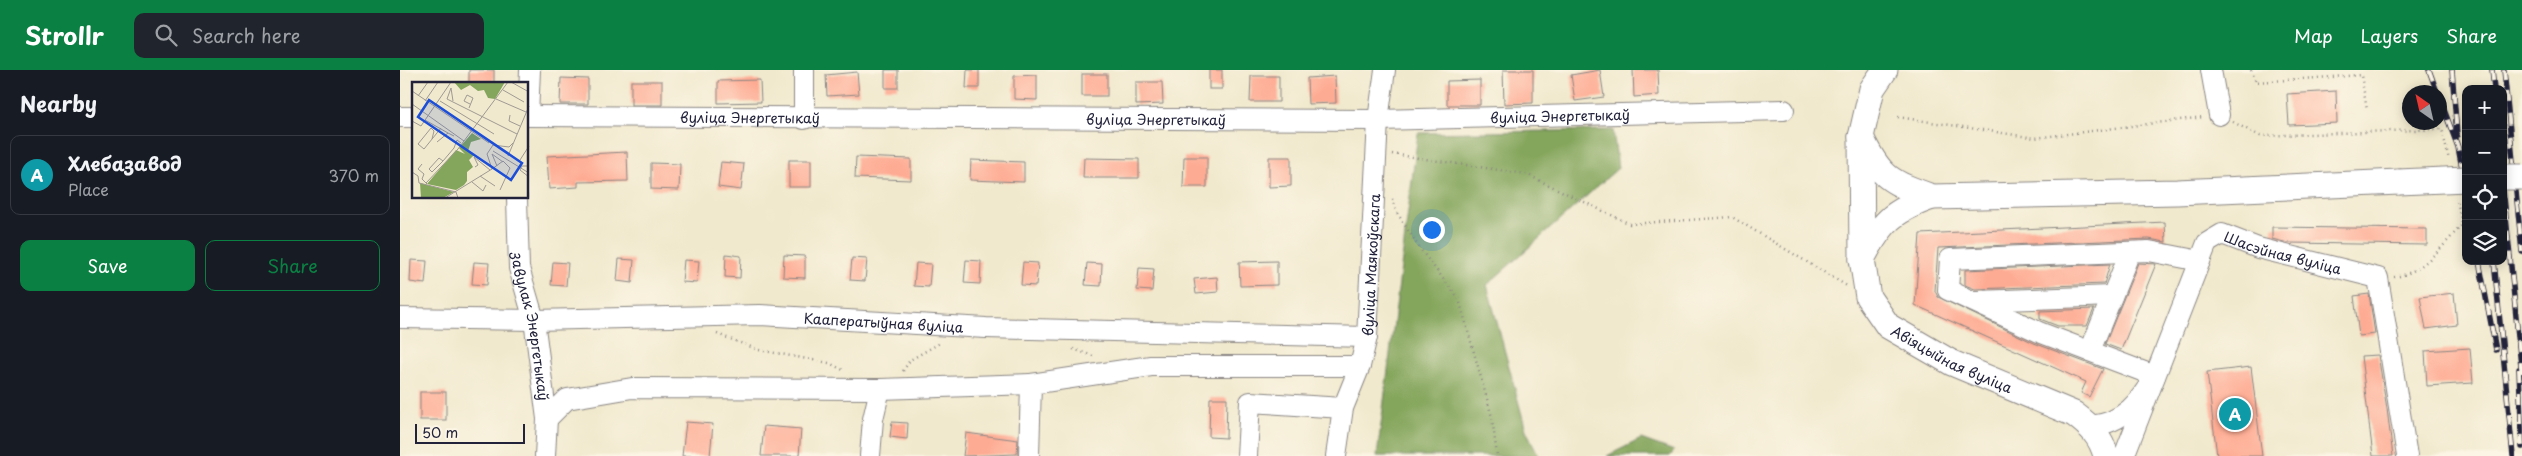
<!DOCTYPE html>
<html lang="en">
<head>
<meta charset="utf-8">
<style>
	:root { --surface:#171b24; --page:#20242c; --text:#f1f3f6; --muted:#9ea1a6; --line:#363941; --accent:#0b8043 }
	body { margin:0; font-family:"Playpen Sans",sans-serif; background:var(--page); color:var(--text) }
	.controls { position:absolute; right:15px; top:15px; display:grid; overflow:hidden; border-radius:10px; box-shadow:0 2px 12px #0003 }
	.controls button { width:45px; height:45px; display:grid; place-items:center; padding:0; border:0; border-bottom:1px solid var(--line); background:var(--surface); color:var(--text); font:25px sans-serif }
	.compass { position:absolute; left:2002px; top:15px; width:45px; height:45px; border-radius:50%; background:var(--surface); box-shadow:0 2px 12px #0003; rotate:326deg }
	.scale { position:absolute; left:15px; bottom:12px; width:110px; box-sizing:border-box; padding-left:5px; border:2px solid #22223b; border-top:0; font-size:14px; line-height:18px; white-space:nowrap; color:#22223b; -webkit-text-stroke:4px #fcf5e5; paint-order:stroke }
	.you { position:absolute; left:1031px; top:159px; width:18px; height:18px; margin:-12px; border:4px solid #fff; border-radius:50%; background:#1a73e8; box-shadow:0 0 0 8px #1a73e833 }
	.badge { display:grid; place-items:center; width:32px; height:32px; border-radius:50%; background:var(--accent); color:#fff; font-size:16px; font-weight:700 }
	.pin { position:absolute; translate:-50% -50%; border:2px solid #fff; box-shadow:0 1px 5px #0006 }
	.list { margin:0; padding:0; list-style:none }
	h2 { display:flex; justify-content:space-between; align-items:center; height:65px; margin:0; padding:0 20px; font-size:21px }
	h2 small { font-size:16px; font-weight:400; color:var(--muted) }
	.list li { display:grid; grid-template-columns:32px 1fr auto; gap:15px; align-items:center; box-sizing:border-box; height:80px; margin:0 10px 10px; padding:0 10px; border:1px solid var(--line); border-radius:10px }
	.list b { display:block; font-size:19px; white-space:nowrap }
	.list p { margin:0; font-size:16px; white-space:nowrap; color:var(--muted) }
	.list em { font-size:16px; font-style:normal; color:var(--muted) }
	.actions { display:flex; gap:10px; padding:15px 20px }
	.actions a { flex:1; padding:11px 0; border:1px solid var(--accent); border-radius:10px; text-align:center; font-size:18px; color:var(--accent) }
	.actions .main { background:var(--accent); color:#fff }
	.icon { flex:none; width:28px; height:28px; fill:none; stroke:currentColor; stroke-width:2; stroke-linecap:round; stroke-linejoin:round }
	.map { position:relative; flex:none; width:2122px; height:386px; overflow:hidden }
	header { display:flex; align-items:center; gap:30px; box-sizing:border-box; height:70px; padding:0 25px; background:var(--accent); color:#fff }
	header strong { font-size:24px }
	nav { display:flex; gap:28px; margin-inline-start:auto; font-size:18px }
	.search { width:350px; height:45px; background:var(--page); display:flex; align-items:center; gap:12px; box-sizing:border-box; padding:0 18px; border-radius:10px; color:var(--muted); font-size:19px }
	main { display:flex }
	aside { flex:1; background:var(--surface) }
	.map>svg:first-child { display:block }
	.forest { fill:#84a65c; stroke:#53644c }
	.building { fill:#feab93 }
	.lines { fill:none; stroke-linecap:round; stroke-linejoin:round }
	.minor-casing { stroke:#8a8684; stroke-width:22 }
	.major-casing { stroke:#8a8684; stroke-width:27 }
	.path { stroke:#8a8684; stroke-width:2.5; stroke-dasharray:1 4; stroke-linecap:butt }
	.minor { stroke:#fff; stroke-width:20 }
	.major { stroke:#fff; stroke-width:25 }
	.rail-casing { stroke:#22223b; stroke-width:5.5 }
	.rail { stroke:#fcf5e5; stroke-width:4; stroke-dasharray:11; stroke-linecap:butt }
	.major-bridge-casing { stroke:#8a8684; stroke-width:27; stroke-linecap:butt }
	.major-bridge { stroke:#fff; stroke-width:25 }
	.labels { text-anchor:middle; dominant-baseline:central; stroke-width:4.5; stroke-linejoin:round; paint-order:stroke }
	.street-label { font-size:14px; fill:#22223b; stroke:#fcf5e5 }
	.inset-road { fill:none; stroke:#9e9993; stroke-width:1 }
	.view { fill:#1d4ed8; fill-opacity:0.15; stroke:#1d4ed8; stroke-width:2.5 }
	.inset-edge { fill:none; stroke:#22223b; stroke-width:2.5 }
</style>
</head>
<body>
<header>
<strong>Strollr</strong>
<div class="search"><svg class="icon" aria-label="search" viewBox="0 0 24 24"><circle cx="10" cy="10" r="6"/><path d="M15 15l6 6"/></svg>Search here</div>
<nav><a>Map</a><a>Layers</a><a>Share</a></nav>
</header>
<main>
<aside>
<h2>Nearby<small></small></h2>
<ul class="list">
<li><span class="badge" style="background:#0f9aa8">A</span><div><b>Хлебазавод</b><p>Place</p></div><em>370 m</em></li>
</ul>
<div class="actions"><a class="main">Save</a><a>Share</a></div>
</aside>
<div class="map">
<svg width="2122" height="386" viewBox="0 0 2122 386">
	<rect width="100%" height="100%" fill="#fcf5e5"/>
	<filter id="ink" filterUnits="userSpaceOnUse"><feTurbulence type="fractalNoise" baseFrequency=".02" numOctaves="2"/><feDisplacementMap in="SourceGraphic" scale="10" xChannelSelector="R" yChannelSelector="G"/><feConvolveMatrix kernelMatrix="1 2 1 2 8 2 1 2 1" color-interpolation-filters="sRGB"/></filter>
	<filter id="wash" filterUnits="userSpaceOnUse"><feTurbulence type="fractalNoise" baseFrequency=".0096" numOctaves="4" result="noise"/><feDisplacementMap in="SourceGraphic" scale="20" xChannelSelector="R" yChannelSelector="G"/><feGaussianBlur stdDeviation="1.12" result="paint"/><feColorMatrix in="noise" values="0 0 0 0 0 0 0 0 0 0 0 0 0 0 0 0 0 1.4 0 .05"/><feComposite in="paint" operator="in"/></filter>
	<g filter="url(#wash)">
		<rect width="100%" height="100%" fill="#f1e9cd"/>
		<g class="forest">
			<polygon points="1213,60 1218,98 1087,215 1126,360 1139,386 977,386 1018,63"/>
			<polygon points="1241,369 1274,381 1270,386 1207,386"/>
		</g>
		<g id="blocks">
			<g class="building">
				<rect x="69" y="0" width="25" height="14"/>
				<rect x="485" y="0" width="13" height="18"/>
				<polygon points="567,0 579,0 579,18 566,18"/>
				<rect x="809" y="0" width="13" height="19"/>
				<polygon points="1103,0 1133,0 1133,33 1104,34"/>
				<polygon points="1200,0 1204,27 1175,31 1171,5"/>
				<polygon points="1233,0 1258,0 1259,25 1234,27"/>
				<polygon points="457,2 459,24 427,26 426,5"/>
				<rect x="682" y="4" width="25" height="22"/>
				<polygon points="637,5 637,30 614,29 614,6"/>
				<polygon points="851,6 879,6 879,32 850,32"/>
				<polygon points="935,6 936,33 908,34 907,8"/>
				<polygon points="161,8 188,9 188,34 160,34"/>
				<polygon points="360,10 361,32 318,33 318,11"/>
				<polygon points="1080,10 1080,35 1047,35 1047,11"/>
				<rect x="231" y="11" width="31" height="24"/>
				<polygon points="736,12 762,12 763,34 736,35"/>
				<polygon points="1936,21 1937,53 1889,55 1887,24"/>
				<polygon points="227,82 228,111 178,112 178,117 149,119 147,86"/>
				<polygon points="456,87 511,89 511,110 455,108"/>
				<polygon points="784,87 807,87 807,117 783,117"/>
				<polygon points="869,87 891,87 891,116 869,117"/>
				<polygon points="684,88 739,89 739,108 683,108"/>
				<rect x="389" y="90" width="22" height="27"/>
				<polygon points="571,90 624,92 624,112 570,110"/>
				<polygon points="321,92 344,94 341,120 318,117"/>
				<polygon points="251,93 280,94 279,120 251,119"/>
				<polygon points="1765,152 1766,172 1749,169 1538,178 1535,221 1538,227 1634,273 1703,299 1689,327 1681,323 1686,312 1515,235 1520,164"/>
				<polygon points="1872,157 2027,159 2027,175 1888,173 1872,169"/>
				<polygon points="326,184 341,186 340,208 325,207"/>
				<polygon points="384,185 405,186 405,208 383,207"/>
				<polygon points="452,188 467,189 465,211 450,210"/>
				<polygon points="219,189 234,190 232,213 217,211"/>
				<polygon points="11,190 27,191 25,214 10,212"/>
				<polygon points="284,190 299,191 297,213 282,212"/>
				<polygon points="566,190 581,191 580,214 564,213"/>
				<polygon points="877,191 877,215 840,216 839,192"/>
				<polygon points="74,192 89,193 87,215 72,214"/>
				<polygon points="153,192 168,193 166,216 151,215"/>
				<polygon points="623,192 638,193 636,216 621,215"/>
				<polygon points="516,193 531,194 529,217 514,216"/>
				<polygon points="687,193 702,194 701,216 685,215"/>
				<polygon points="1738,193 1756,194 1721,280 1705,274"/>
				<polygon points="1710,194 1704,214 1575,219 1565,215 1565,200"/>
				<polygon points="739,198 754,199 752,221 737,220"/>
				<polygon points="817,207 818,222 796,224 794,209"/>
				<polygon points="2054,223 2057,255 2026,259 2020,227"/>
				<polygon points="1969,224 1975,264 1959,266 1954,226"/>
				<polygon points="1694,239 1687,256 1658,256 1640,249 1640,241"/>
				<polygon points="2070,278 2073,313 2027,316 2025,281"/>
				<polygon points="1978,285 1987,339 1993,386 1973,386 1961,286"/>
				<polygon points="1851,297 1862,386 1817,386 1807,302"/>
				<rect x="20" y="322" width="26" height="28"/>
				<polygon points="810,328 827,328 826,368 809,367"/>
				<polygon points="286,352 313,354 310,386 282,386"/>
				<polygon points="492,352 508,353 507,369 490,367"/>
				<polygon points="364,356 401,359 399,386 361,386"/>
				<polygon points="566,363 618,370 617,384 563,386"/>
			</g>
		</g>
	</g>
	<g filter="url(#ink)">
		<use href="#blocks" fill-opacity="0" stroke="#8a8684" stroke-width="1"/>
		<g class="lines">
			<g class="minor-casing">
				<g id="minor">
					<polyline points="1811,0 1819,45"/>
					<path id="s1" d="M128,46l850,4 406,-10"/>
					<polyline points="128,46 130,0"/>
					<polyline points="0,47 14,47"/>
					<polyline points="404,49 404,0"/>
					<path id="s2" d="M117,128l2,70 15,52 13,99 -2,37"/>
					<polyline points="1577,231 1712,226"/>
					<path id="s3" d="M0,248l134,2 226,-5 226,13 381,9"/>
					<polyline points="1690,281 1730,182"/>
					<polyline points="147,349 167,329 232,318 480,319 631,314"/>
					<path d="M1691,356c33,-3 49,-25 64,-50l-116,-44 -91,-42 2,-31 199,-8 51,10"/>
					<polyline points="470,386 473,349 480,319"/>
					<polyline points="629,386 631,314 751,296 960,296"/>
					<polyline points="847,386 850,332 943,338"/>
					<path id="s4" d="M936,386l7,-48 17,-42 7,-29 11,-217 7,-50"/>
					<path id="s5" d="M1724,386l83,-213 15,-9 36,14 120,30 29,178"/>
				</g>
			</g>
			<g class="major-casing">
				<g id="major">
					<path id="s6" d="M1485,0l-13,19 -11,48 1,122 6,38 20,29 64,37 122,51c16,12 27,22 32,42"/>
					<path d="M1461,67c19,41 29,45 71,60l245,-5 222,-10"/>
					<path d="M1462,189c20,-37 30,-48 70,-62"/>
				</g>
			</g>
			<g class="path">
				<polyline points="1851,0 1856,12 1961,5 1967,40"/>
				<polyline points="1498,47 1635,68 1804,47"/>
				<polyline points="1833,52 1860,66 2042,59 2049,90"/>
				<polyline points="992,84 1126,104 1230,154 1332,147 1447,216"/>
				<polyline points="992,129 996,141 1020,179 1059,229 1092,347 1097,386"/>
				<path d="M1994,207c28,-3 49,-32 68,-52l-5,-26"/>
				<polyline points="317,264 359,280 429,293 445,301"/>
				<polyline points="673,279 696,287"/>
				<polyline points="503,301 510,290 540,273"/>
			</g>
			<use href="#minor" class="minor"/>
			<use href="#major" class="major"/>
			<g class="rail-casing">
				<g id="rail">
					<polyline points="2029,0 2037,22"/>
					<polyline points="2052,0 2057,65"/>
					<polyline points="2092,0 2094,19"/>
					<polyline points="2104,0 2122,182"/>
					<polyline points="2040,29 2058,77 2066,119"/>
					<polyline points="2103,117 2122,306"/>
					<polyline points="2079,191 2096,280"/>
					<polyline points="2094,191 2113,386"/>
					<polyline points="2119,299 2122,377"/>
				</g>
			</g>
			<use href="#rail" class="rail"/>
			<g class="major-bridge-casing">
				<g id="major-bridge">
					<polyline points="2103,107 2122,107"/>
					<polyline points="1999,112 2066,109"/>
				</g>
			</g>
			<use href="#major-bridge" class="major-bridge"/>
		</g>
	</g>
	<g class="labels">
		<g class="street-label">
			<text stroke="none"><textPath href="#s1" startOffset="1032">вуліца Энергетыкаў</textPath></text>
			<text stroke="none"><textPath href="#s1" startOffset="222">вуліца Энергетыкаў</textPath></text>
			<text stroke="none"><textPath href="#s1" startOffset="628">вуліца Энергетыкаў</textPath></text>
			<text stroke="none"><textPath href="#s5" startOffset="310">Шасэйная вуліца</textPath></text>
			<text stroke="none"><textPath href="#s4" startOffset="196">вуліца Маякоўскага</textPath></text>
			<text stroke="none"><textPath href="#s3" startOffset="484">Кааператыўная вуліца</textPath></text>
			<text stroke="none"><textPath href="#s2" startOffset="130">завулак Энергетыкаў</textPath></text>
			<text stroke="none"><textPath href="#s6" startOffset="340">Авіяцыйная вуліца</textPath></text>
		</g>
	</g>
	<g transform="translate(12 12)">
		<rect width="116" height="116" fill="#f1e9cd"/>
		<path d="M42,0h51l-10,17 -7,-1 -4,-8 -6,1 -8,-6 -9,5zM60,51l9,6 -10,3 -3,9 6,4 -5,5 4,7 -6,5v9l-3,4 -8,5 -29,-6 29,-34 9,4 -6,-6zM8,101l34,9 -11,6h-22z" fill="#84a65c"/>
		<path class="inset-road" d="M99,0l18,10M91,8l21,12M0,9l77,52M6,14l10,-14M84,17l30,13M13,19l13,-19M28,19l54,33M41,19l-2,-13 -4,11 70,35M0,22l52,37M57,26l4,-10 -6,-3 -3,6 6,3M98,33l-1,6 11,5M13,38l23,13M0,39l9,5 30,-44M20,57l2,-8 -3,-3 -13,16 6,5 17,-21M25,60l11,-9 6,3M46,67l50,-67M81,69l36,22M96,74l21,-50M108,78l9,-14M31,79l-4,-3 -10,11 3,3 11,-11 11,-13 3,-8 4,3M10,82l-4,5 6,5 -2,5 5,5M85,84l-5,-12 11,8M117,84h-7l-2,4 9,7M63,85l3,-2 -4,-8 16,13M80,87l11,-8 7,7 -10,22M0,90l6,4 1,7 37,9 2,6M68,94l15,10M60,100l11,9 3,-6M14,101l32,-34M33,116l47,-29 -5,-15 6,-9 16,2 4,-4"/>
		<path class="view" d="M17,18l93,63 -11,17 -93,-63z"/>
		<rect width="116" height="116" class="inset-edge"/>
	</g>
</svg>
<div class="controls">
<button>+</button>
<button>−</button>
<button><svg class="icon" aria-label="locate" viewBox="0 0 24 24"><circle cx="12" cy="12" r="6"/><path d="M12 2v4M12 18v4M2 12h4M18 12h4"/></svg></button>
<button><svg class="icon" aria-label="layers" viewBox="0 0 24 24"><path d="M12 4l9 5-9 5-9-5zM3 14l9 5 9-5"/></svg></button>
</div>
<svg class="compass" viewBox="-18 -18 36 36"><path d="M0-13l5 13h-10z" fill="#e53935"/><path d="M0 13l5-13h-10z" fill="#9ea1a6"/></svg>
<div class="scale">50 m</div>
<div class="you"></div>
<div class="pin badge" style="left:1835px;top:344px;background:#0f9aa8">A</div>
</div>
</main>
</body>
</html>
